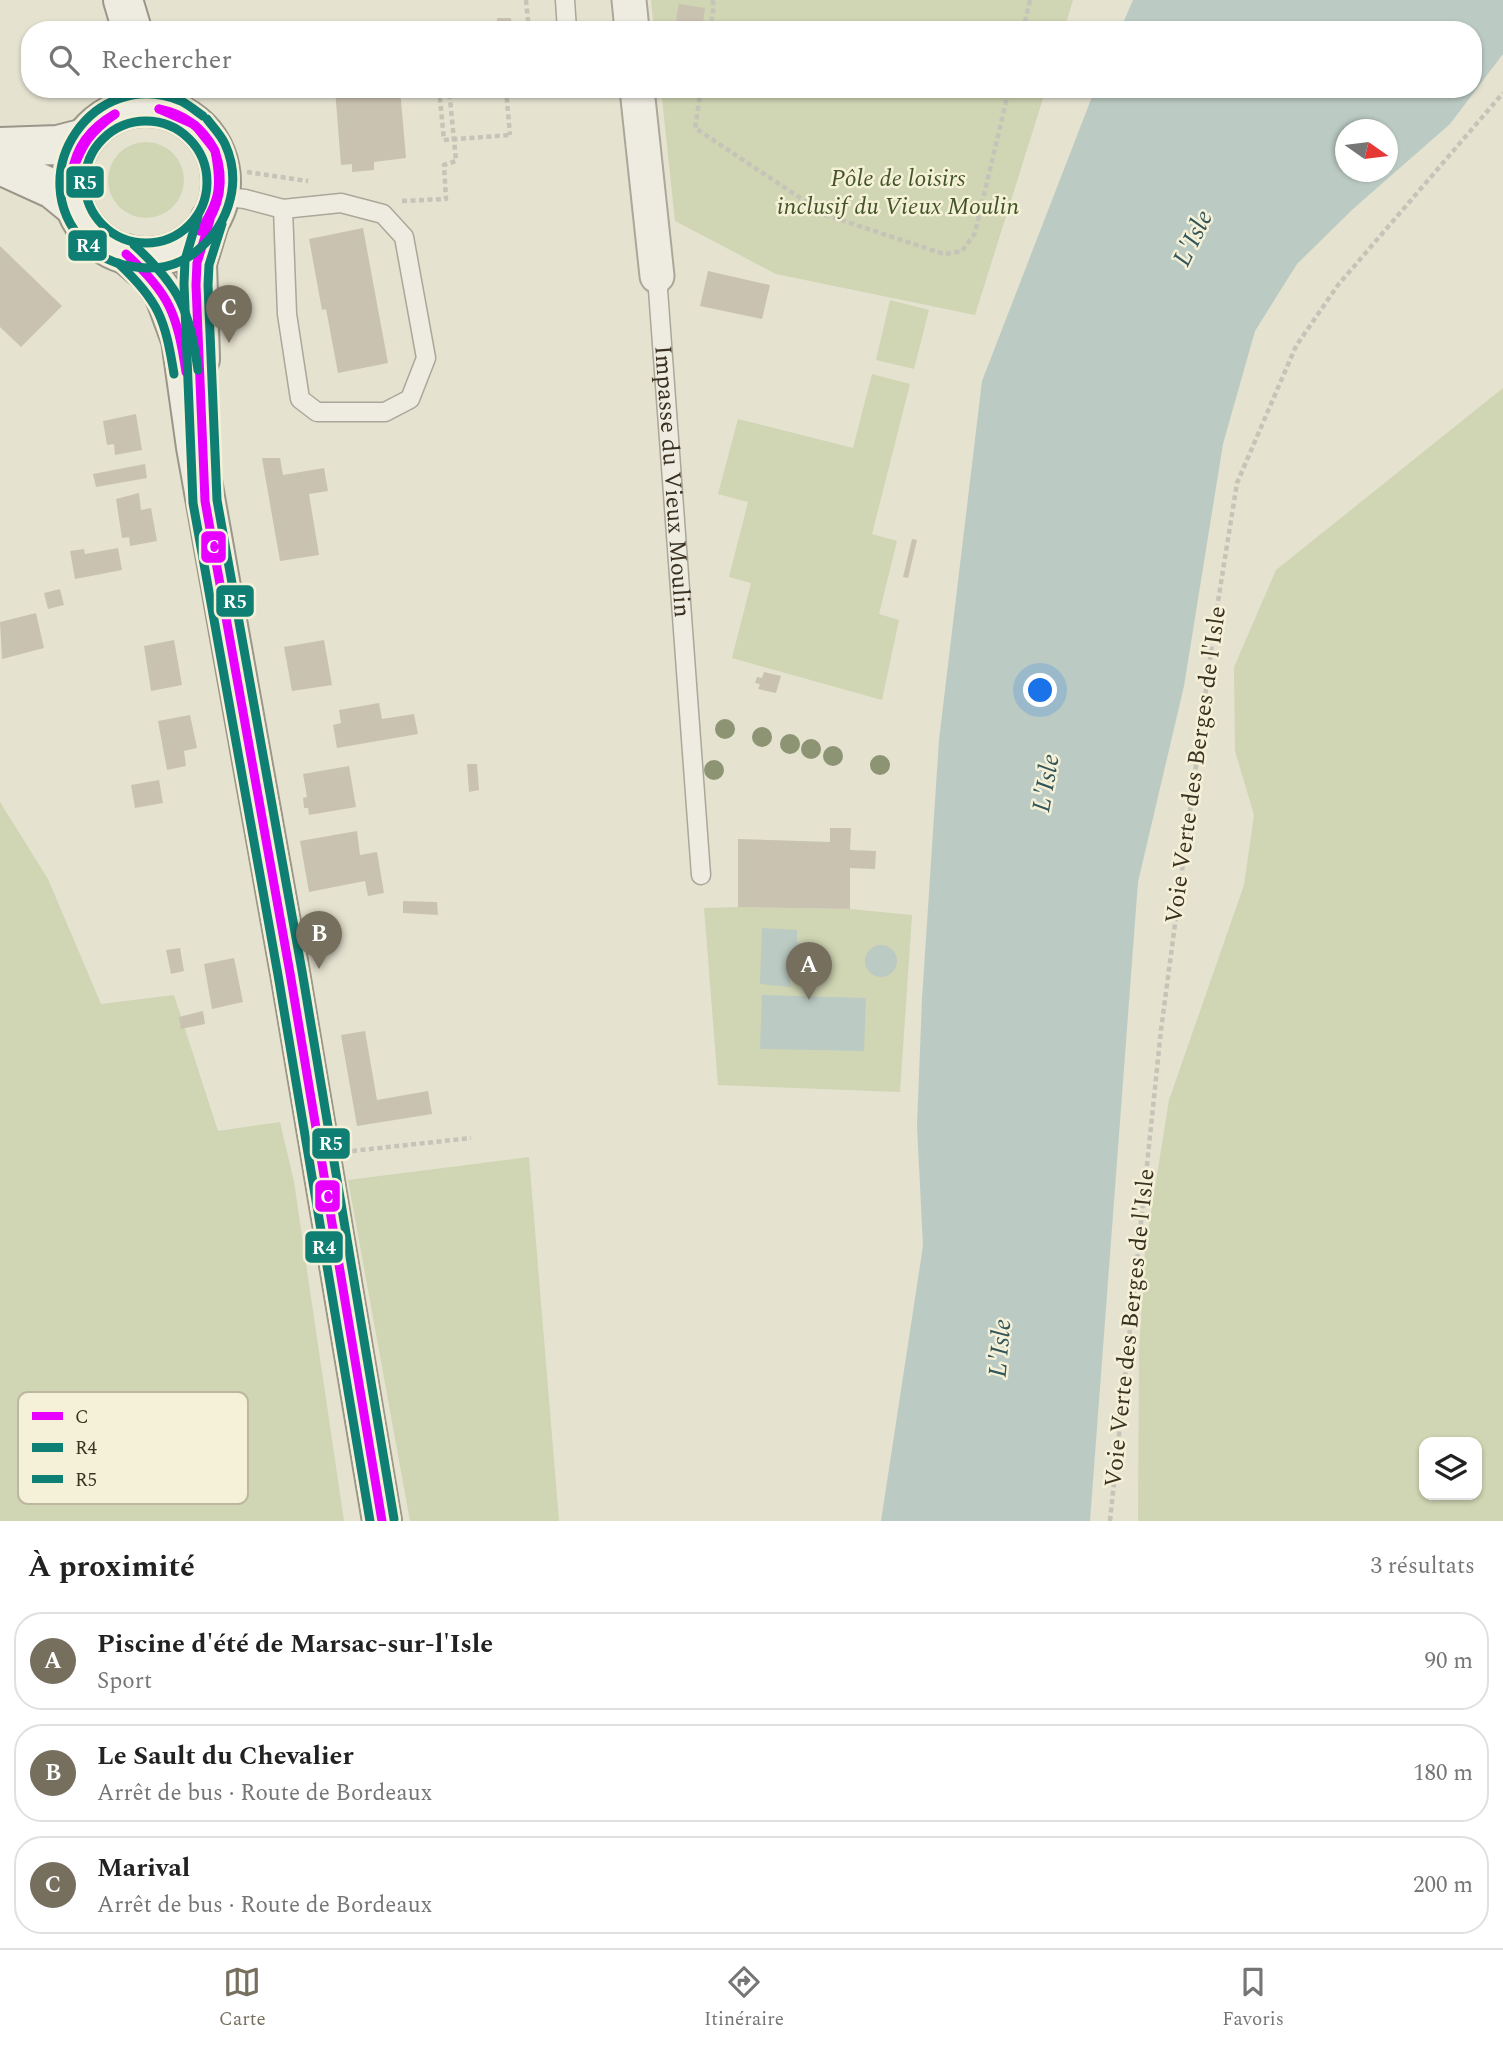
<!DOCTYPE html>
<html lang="fr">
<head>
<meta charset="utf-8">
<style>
	:root { --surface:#fff; --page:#f6f6f6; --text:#222; --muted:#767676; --line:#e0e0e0; --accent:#766f5e }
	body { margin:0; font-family:Spectral,serif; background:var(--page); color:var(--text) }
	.controls { position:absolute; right:21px; bottom:21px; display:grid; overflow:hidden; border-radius:14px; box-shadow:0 2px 5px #0004 }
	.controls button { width:63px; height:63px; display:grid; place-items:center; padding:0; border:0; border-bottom:2px solid var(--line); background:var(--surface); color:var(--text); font:35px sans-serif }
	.compass { position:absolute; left:1335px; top:119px; width:63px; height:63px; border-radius:50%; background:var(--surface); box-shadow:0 2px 5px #0004; rotate:104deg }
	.you { position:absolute; left:1041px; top:691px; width:24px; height:24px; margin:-18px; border:5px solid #fff; border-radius:50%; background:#1a73e8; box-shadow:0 0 0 10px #1a73e833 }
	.badge { display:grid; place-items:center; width:46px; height:46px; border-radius:50%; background:var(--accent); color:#fff; font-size:23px; font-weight:700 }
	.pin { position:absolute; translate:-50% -58px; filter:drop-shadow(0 2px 4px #0008) }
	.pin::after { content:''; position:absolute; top:37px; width:24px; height:21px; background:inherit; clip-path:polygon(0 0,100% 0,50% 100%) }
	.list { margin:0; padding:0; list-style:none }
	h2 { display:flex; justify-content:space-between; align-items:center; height:91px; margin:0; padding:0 28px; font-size:30px }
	h2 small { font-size:23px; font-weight:400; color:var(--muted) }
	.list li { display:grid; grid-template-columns:46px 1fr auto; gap:21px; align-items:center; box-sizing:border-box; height:98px; margin:0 14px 14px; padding:0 14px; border:2px solid var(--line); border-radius:28px }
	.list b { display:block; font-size:26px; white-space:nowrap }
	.list p { margin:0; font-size:23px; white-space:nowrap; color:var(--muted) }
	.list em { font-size:23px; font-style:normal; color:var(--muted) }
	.icon { flex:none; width:38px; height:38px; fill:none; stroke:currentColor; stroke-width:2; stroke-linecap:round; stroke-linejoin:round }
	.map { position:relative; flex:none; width:1503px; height:1521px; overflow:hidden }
	.search { position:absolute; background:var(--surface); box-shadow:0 2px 5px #0004; left:21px; right:21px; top:21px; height:77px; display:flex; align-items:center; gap:18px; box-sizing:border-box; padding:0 24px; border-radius:28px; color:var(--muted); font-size:26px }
	.sheet { height:427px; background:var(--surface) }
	nav { display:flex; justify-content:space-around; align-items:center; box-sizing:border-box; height:98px; border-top:2px solid var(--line); background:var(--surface); font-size:19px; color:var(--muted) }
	nav a { display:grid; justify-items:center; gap:4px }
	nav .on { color:var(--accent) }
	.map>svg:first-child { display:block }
	.green { fill:#d0d5b3; fill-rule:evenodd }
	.water { fill:#bbcbc3; fill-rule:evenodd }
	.building { fill:#c9c2b1 }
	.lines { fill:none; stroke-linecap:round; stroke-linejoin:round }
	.lane-casing { stroke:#aba799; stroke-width:21 }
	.street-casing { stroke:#aba799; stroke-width:37 }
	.secondary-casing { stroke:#9a9689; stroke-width:42 }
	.path { stroke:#c6c3b8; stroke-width:4.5; stroke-dasharray:5 3.5; stroke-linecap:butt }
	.lane { stroke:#eeebe1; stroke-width:18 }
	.street { stroke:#eeebe1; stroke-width:33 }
	.secondary { stroke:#eeebe1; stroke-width:38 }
	.path-bridge { stroke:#c6c3b8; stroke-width:4.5; stroke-dasharray:5 3.5; stroke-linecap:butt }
	.bus-1-casing { stroke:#f5f1d8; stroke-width:14 }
	.bus-2-casing { stroke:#f5f1d8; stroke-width:14 }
	.bus-3-casing { stroke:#f5f1d8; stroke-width:14 }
	.bus-1 { stroke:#e700ff; stroke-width:9 }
	.bus-2 { stroke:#107f73; stroke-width:9 }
	.bus-3 { stroke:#107f73; stroke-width:9 }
	.tree { fill:#8c9474 }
	.labels { text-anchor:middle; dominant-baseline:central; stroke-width:5; stroke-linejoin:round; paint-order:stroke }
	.park-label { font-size:24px; font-style:italic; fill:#435528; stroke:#f5f1d8 }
	.street-label { font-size:24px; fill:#3a3121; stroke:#f5f1d8 }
	.water-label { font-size:26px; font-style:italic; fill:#315559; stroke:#f5f1d8 }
	.key { fill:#f5f1d8; stroke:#bdb7a1; stroke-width:2 }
	.key-label { font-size:19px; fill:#3a3121 }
	.line-badge { stroke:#f5f1d8; stroke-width:2.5 }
	.badge-label { font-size:19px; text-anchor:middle; font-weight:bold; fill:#fff }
</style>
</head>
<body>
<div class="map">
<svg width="1503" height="1521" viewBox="0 0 1503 1521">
	<rect width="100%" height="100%" fill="#e5e2d0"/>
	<g class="green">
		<polygon points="651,0 1073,0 1064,30 654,30"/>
		<polygon points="661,89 1046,89 975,315 776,274 675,221"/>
		<circle cx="146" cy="180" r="38"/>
		<polygon points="890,300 929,310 914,369 876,360"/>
		<polygon points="872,374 910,384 872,534 897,541 879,614 899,620 882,700 732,658 751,583 729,577 748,502 718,494 738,419 853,448"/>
		<path d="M1503,388v1133h-365l1,-167 6,-104 24,-150 75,-215 10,-70 -19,-64 -1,-84 42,-97zM1424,1442h53v53h-53z"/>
		<polygon points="0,802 48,879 101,1004 174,995 218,1131 280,1122 294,1182 344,1521 0,1521"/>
		<polygon points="738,907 850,909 912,915 900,1092 718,1085 704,908"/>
		<polygon points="529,1157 559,1521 410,1521 348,1180"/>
	</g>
	<g class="water">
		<path d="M1133,0h370v54l-53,70 -97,85 -56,55 -42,67 -32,113 -39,242 -46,196 -48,639h-209l42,-275 -6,-120 5,-127 17,-259 43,-359 113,-292h378v-59h-353zM1346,130h42v42h-42z"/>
		<path d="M762,928l35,2v12c23,6 18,33 -7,33l1,12 -31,-3z"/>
		<circle cx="881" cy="961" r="16"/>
		<polygon points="762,995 866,998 864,1051 760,1049"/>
	</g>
	<g class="building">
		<polygon points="679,4 705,8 702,30 674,30"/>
		<polygon points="497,18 511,18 512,30 497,30"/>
		<polygon points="444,23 445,30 429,30 428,24"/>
		<polygon points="335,89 400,89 406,158 374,162 374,170 352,172 352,164 341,165"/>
		<polygon points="664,89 678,89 676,97 663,95"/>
		<polygon points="363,228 388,363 338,373 326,309 322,310 309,239"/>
		<polygon points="0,246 62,306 21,347 0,327"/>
		<polygon points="708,271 770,285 762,319 700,306"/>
		<polygon points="136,414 142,450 115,455 114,444 107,445 103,421"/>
		<polygon points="262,458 280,458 283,475 324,468 328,491 309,494 319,555 280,561"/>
		<polygon points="145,464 147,478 96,487 93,474"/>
		<polygon points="139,493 141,510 151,508 157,541 130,546 129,537 122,538 116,499"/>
		<polygon points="912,539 917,540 908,578 903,577"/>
		<polygon points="118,548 122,570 75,579 70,551 84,549 85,554"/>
		<polygon points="60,589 64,605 48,609 44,593"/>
		<polygon points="36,613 44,648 2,659 0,622"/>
		<polygon points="174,640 182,685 151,691 144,646"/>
		<polygon points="324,640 332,685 292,691 284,647"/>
		<polygon points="764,672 781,676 776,693 758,689 760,684 755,683 757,677 762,678"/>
		<polygon points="379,703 382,719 414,714 418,734 337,748 333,725 341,723 339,710"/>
		<polygon points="190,715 197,748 184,751 186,766 167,770 158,721"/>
		<polygon points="467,764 477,764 479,790 469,792"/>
		<polygon points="349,766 356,807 309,815 308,808 304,808 303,798 307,797 303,774"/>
		<polygon points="159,780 163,803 135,808 131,785"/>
		<polygon points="830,828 851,828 850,850 876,851 875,869 850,868 850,909 738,907 738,839 830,842"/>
		<polygon points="357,831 360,855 377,852 384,893 368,896 365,881 309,892 300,841"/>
		<polygon points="403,901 437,902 438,915 403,913"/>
		<polygon points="180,948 184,971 171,974 166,950"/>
		<polygon points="234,958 243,1002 212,1009 204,964"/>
		<polygon points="203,1011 205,1024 181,1029 179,1017"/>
		<polygon points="365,1031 377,1100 428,1091 432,1114 357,1126 341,1035"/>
	</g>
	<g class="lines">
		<g class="lane-casing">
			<g id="lane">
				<polyline points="565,0 567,30"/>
				<polyline points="219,196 245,199 283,209 341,203 383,214 404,237 426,358 410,399 385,412 317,412 300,399 287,314 283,209"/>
				<path id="s1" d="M657,276l44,599"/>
			</g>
		</g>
		<g class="street-casing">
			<g id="street">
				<polyline points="629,0 632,30"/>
				<polyline points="637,89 657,276"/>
			</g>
		</g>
		<g class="secondary-casing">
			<g id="secondary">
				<polyline points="123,0 132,30"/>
				<circle cx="146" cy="182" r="75"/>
				<polyline points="0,147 58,145 85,138"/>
				<polyline points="0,165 53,189 75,207"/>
				<polyline points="126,254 149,274 164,294 181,340 196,447 290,973 382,1521"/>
				<polyline points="200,359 197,263 210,220"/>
			</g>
		</g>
		<g class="path">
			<polyline points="526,0 529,30"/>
			<polyline points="710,30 714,5 712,0"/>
			<polyline points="1023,30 1030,0"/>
			<polyline points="439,89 444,140"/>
			<polyline points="506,89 510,135"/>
			<polyline points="701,89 695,128 826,215 944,254 962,251 975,233 1009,89"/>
			<polyline points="247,172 308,181"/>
			<polyline points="402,201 446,199 444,165 456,161 449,89"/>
			<polyline points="352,1151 471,1138"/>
			<polyline points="1110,1521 1161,1030 1216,614 1237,483 1296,346 1338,285 1503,93"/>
		</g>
		<use href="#lane" class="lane"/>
		<use href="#street" class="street"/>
		<use href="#secondary" class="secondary"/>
		<polyline class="path-bridge" points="444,140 510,135"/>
		<g class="bus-1-casing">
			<g id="bus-1">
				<path d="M159,109c25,5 43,18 55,40"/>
				<polyline points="159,109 195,125 214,149"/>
				<path d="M72,173c4,-27 20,-46 43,-59"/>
				<path d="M72,173c10,-29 18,-41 43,-59"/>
				<polyline points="210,220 197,263 196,285 205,501 290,973 382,1521"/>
				<path d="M200,231c20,-31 22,-44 15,-80"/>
				<path d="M200,231c21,-22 25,-52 15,-80"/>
				<path d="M126,254c44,40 51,60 60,118"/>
			</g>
		</g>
		<g class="bus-2-casing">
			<g id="bus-2">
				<path d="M203,116c-7,-5 -14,-11 -22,-15 -87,-36 -161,73 -97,141 11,12 24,19 40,23 24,5 45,5 66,-9 36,-25 54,-70 35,-112 -4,-9 -12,-17 -18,-25"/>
				<polyline points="198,216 185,260 184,284 193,503 278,975 370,1521"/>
				<path d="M118,263c41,38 47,56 56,111"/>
			</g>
		</g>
		<g class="bus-3-casing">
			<g id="bus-3">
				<circle cx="146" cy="182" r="61"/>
				<polyline points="222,224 209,265 208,285 217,500 302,971 394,1519"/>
				<path d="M134,245c46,42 55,64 64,125"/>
			</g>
		</g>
		<use href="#bus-1" class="bus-1"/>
		<use href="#bus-2" class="bus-2"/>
		<use href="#bus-3" class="bus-3"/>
	</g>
	<g class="tree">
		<circle cx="725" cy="729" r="10"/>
		<circle cx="762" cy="737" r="10"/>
		<circle cx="790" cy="744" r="10"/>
		<circle cx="811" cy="749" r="10"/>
		<circle cx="833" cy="756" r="10"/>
		<circle cx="880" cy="765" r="10"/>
		<circle cx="714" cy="770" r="10"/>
	</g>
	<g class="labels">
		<g class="park-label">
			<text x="898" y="179">Pôle de loisirs<tspan x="898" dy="28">inclusif du Vieux Moulin</tspan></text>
		</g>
		<g class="street-label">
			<text stroke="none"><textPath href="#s1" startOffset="206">Impasse du Vieux Moulin</textPath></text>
			<text transform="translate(1196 765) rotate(-82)">Voie Verte des Berges de l'Isle</text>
			<text transform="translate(1130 1328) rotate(-84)">Voie Verte des Berges de l'Isle</text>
		</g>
		<g class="water-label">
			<text transform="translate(1193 238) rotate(-64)">L'Isle</text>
			<text transform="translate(1046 783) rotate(-80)">L'Isle</text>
			<text transform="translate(1000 1348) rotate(-85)">L'Isle</text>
		</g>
	</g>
	<rect x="18" y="1392" width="230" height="112" rx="10" class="key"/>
	<rect x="32" y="1412" width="31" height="8" fill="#e700ff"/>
	<rect x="32" y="1443" width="31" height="9" fill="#107f73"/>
	<rect x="32" y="1475" width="31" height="8" fill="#107f73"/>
	<g class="key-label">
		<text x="75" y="1423">C</text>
		<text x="75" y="1454">R4</text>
		<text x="75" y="1486">R5</text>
	</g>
	<g class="line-badge">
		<rect x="65" y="165" width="40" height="34" rx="7" fill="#107f73"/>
		<rect x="67" y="229" width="41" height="33" rx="7" fill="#107f73"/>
		<rect x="200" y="530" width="27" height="34" rx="7" fill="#e700ff"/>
		<rect x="215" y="584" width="40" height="34" rx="7" fill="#107f73"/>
		<rect x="311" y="1127" width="40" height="33" rx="7" fill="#107f73"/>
		<rect x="314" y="1179" width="27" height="34" rx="7" fill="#e700ff"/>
		<rect x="304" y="1230" width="40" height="34" rx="7" fill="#107f73"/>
	</g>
	<g class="badge-label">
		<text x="85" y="189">R5</text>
		<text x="88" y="252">R4</text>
		<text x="213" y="553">C</text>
		<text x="235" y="608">R5</text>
		<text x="331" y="1150">R5</text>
		<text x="327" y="1203">C</text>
		<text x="324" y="1254">R4</text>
	</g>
</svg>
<div class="controls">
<button><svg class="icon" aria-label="layers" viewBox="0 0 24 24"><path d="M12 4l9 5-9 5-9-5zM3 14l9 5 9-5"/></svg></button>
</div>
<svg class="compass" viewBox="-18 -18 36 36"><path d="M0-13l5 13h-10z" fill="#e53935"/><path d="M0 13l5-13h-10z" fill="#767676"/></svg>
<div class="you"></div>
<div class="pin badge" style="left:809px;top:1000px">A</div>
<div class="pin badge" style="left:319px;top:969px">B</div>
<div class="pin badge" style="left:229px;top:343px">C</div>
<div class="search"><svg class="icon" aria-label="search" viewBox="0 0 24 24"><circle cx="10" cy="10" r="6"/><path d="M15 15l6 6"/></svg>Rechercher</div>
</div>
<section class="sheet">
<h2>À proximité<small>3 résultats</small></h2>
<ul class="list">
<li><span class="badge">A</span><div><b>Piscine d'été de Marsac-sur-l'Isle</b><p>Sport</p></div><em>90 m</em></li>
<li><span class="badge">B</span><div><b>Le Sault du Chevalier</b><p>Arrêt de bus · Route de Bordeaux</p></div><em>180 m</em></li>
<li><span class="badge">C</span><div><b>Marival</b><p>Arrêt de bus · Route de Bordeaux</p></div><em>200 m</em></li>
</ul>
</section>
<nav>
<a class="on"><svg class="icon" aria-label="map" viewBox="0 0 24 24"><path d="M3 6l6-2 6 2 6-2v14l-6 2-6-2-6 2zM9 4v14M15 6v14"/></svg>Carte</a>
<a><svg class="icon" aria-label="directions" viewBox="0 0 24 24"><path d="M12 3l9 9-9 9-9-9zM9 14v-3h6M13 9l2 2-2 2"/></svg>Itinéraire</a>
<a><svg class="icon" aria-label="saved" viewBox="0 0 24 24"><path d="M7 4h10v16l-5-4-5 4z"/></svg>Favoris</a>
</nav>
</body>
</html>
